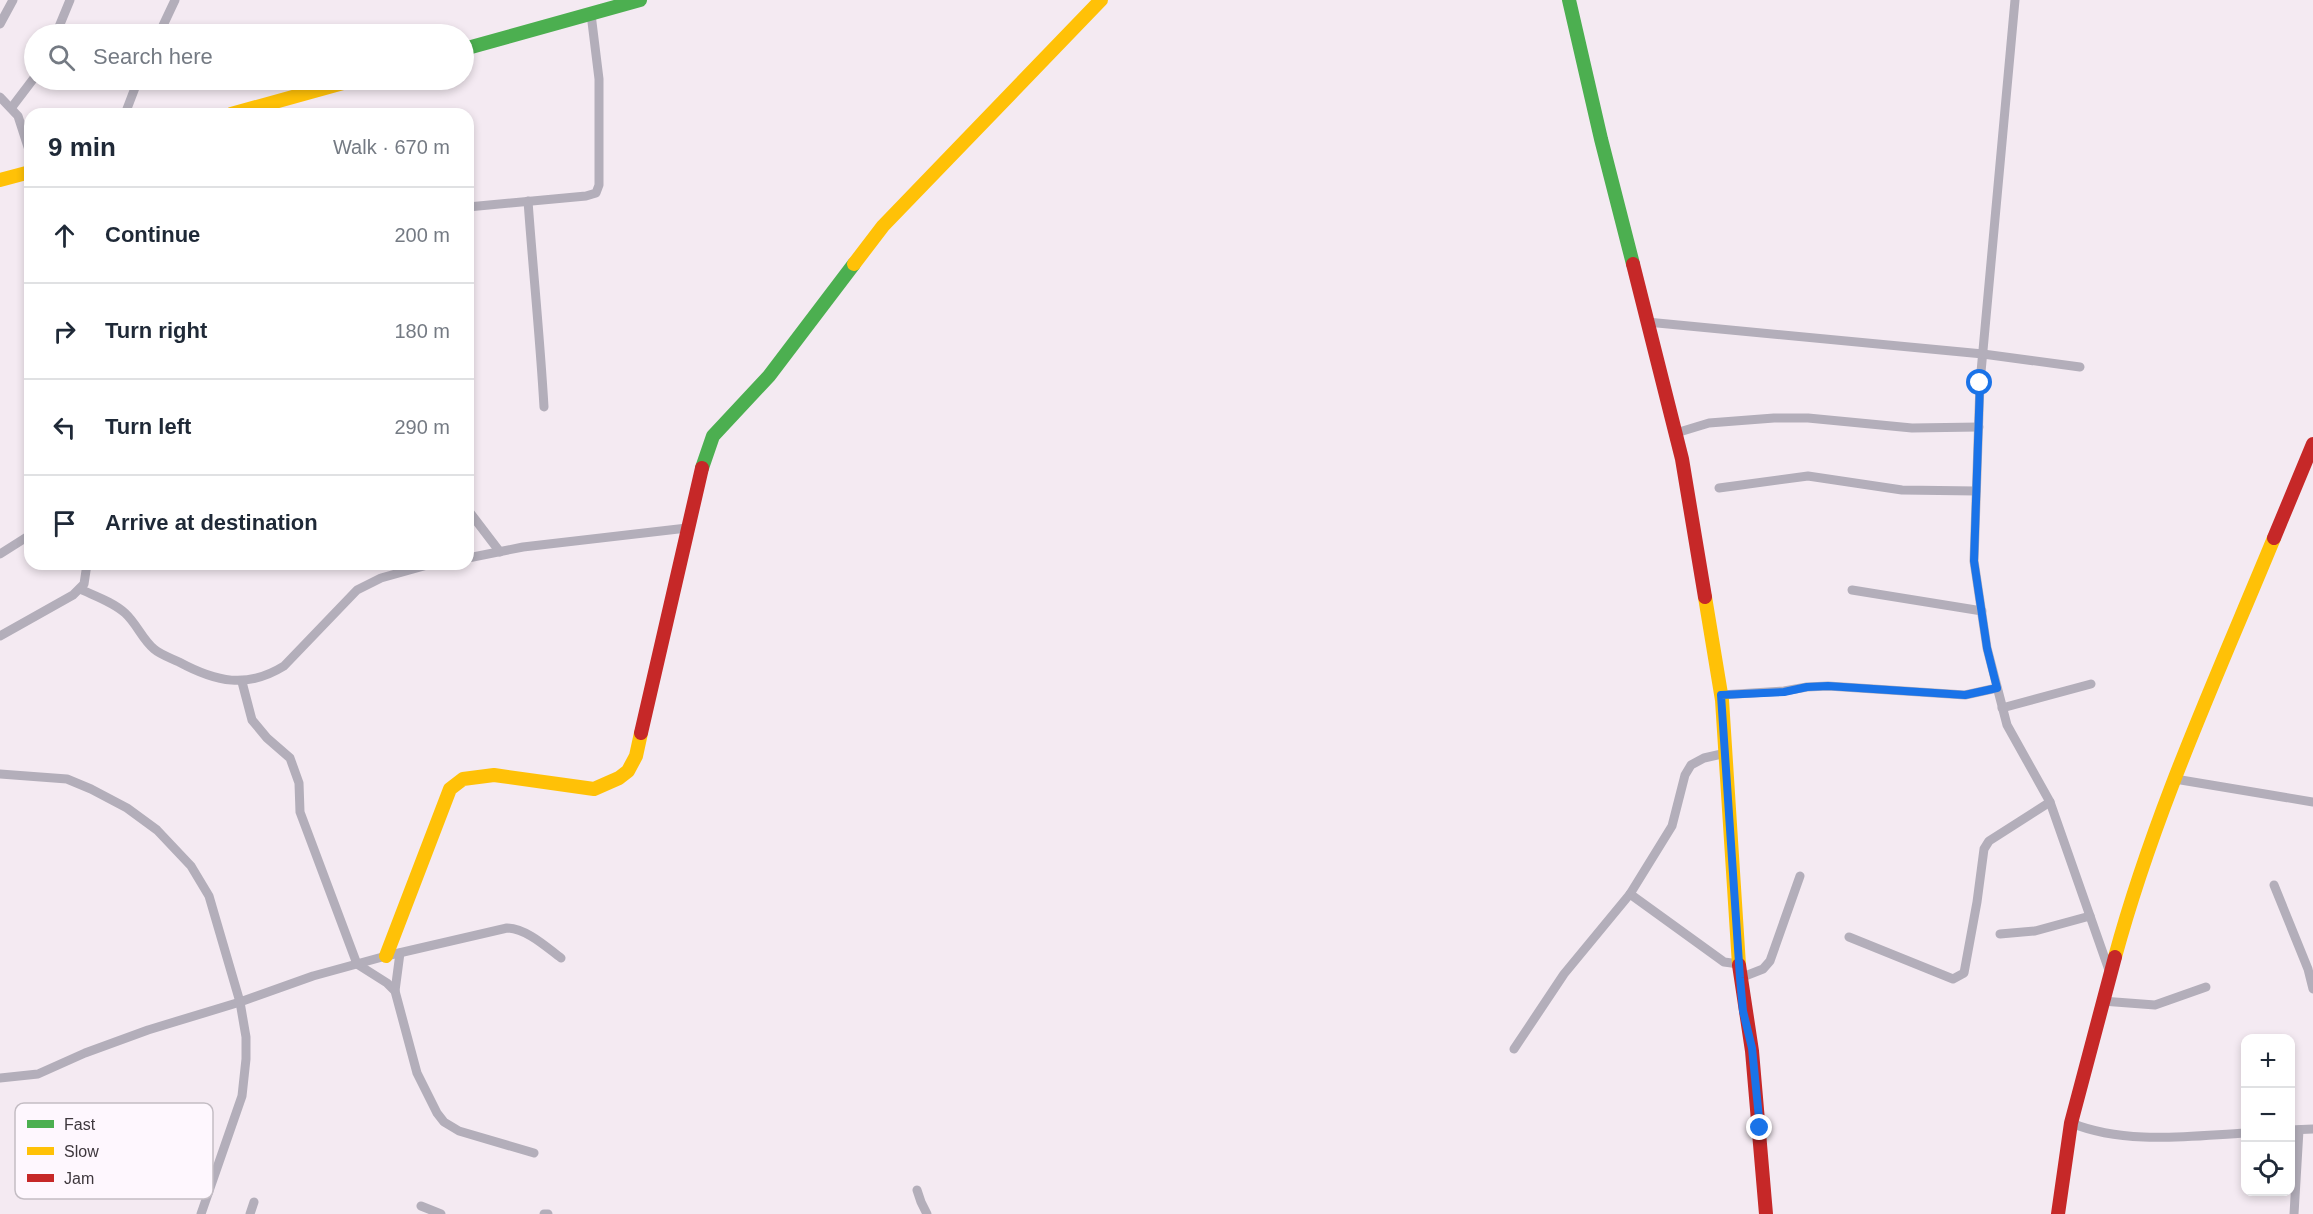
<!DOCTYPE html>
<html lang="en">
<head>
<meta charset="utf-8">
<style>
	:root { --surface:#fff; --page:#f6f6f7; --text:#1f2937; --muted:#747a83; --line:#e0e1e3 }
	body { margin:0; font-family:Arial,sans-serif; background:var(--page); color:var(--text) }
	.controls { position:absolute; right:18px; bottom:18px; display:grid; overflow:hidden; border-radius:12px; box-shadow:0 3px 9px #0003 }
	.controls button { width:54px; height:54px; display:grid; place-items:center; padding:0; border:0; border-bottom:2px solid var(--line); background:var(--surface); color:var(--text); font:30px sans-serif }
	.stop { position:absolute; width:18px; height:18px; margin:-14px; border:4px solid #1a73e8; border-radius:50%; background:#fff }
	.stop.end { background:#1a73e8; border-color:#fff; box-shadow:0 2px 6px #0008 }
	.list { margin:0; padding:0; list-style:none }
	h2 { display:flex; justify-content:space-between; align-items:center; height:78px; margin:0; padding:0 24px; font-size:26px }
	h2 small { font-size:20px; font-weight:400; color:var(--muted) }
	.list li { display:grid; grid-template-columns:39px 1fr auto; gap:18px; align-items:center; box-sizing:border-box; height:96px; padding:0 24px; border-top:2px solid var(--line) }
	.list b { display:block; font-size:22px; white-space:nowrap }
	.list em { font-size:20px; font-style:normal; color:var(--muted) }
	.icon { flex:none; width:33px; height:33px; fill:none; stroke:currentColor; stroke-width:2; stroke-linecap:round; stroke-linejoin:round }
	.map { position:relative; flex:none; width:2313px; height:1214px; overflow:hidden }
	.search { position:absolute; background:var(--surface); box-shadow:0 3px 9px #0003; left:24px; top:24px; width:450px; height:66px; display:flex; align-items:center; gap:15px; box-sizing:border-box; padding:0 21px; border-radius:33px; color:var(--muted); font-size:22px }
	.panel { position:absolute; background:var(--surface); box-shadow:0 3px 9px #0003; left:24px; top:108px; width:450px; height:462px; border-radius:18px }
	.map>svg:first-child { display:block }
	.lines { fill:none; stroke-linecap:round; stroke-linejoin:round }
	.street { stroke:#b3aeba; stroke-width:9 }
	.fast { stroke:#4caf50; stroke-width:14 }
	.slow { stroke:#ffc107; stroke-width:14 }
	.jam { stroke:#c62828; stroke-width:14 }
	.route { stroke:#1a73e8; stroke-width:8 }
	.key { fill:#fef7fe; stroke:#c4bdc4; stroke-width:1.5 }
	.key-label { font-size:16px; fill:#3e373d }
</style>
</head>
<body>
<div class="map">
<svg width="2313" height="1214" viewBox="0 0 2313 1214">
	<rect width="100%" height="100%" fill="#f4eaf2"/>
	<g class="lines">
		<g class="street">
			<polyline points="2015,0 1980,383 1974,561 1987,648 2007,725 2050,802 2110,973"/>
			<polyline points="0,24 13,0"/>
			<polyline points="56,34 70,0"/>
			<polyline points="159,34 175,0"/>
			<polyline points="0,97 18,116 30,153"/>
			<polyline points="12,107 34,78"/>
			<polyline points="125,114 138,80"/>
			<path d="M528,201c5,69 12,137 16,206"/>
			<polyline points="468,207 586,196 596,193 599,185 599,79 591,14"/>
			<polyline points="1647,322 1983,354 2080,367"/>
			<polyline points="1676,433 1709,423 1774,418 1808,418 1912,428 1979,427"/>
			<polyline points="1719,488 1808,476 1902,490 1976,491"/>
			<polyline points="468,510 500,552"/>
			<polyline points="0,554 30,535"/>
			<polyline points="468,558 523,547 687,528"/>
			<path d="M80,589c15,7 33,13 45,24 12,11 17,26 29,36 7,6 17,9 25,13 37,20 68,27 105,4l73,-76 24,-12 50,-14"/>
			<polyline points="1852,590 1982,611"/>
			<polyline points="0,636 73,595 84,584 87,564"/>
			<polyline points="242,682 252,720 267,738 290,758 299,783 300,812 357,964 387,983 395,991 417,1073 437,1113 444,1122 459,1131 534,1153"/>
			<polyline points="1721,695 1784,691 1807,687 1828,686 1965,695 1997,688"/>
			<polyline points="2002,708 2091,684"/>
			<polyline points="0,774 67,779 91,789 127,808 157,830 191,866 209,896 240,1002 246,1037 246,1059 242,1096 201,1214"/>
			<polyline points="2175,779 2313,802"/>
			<polyline points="2274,885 2308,969 2313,989"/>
			<polyline points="1630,894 1724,962 1739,964"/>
			<polyline points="2000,934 2035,931 2090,916"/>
			<polyline points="1849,937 1953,979 1964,973 1977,902 1984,849 1989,841 2050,802"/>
			<polyline points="1740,978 1763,969 1770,961 1800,876"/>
			<polyline points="395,991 400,953"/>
			<polyline points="2102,1001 2155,1005 2206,987"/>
			<polyline points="1514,1049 1564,974 1630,894 1672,826 1685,775 1691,765 1704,758 1726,753"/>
			<path d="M0,1078l38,-4 47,-21 63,-23 92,-28 73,-26 73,-20 121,-28c20,1 38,18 54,30"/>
			<path d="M2071,1123c55,22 117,13 175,10"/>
			<polyline points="2290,1130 2313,1129"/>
			<polyline points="917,1190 921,1202 927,1214"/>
			<polyline points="421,1206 441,1214"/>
			<polyline points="250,1214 254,1202"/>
			<polyline points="544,1214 548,1214"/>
			<polyline points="2294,1214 2299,1130"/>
		</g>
		<g class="fast">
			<polyline points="1569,0 1601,139 1633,264"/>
			<polyline points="464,49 640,0"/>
			<polyline points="702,468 713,436 769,376 854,264"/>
		</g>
		<g class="slow">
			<polyline points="231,114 354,80"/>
			<polyline points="0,180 30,172"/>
			<polyline points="854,264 883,226 1101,0"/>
			<polyline points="1705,597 1722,700 1739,965"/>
			<polyline points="386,956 450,789 463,779 494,775 594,789 619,778 628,771 636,756 641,733"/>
			<path d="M2115,957c39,-144 102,-281 159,-419"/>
		</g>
		<g class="jam">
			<polyline points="1633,264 1682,459 1705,597"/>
			<polyline points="2274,538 2313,444"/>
			<polyline points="641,733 702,468"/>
			<polyline points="1739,965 1752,1051 1766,1214"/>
			<polyline points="2058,1214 2071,1123 2115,957"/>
		</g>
	</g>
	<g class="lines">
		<polyline class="route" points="1760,1128 1752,1048 1743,1011 1740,978 1721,695 1784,692 1807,687 1828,686 1965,695 1997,688 1987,648 1974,561 1980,383"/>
	</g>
	<rect x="15" y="1103" width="198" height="96" rx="9" class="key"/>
	<rect x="27" y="1120" width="27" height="8" fill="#4caf50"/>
	<rect x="27" y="1147" width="27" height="8" fill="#ffc107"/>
	<rect x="27" y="1174" width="27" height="8" fill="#c62828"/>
	<g class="key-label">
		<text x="64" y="1130">Fast</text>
		<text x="64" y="1157">Slow</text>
		<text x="64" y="1184">Jam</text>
	</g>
</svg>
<div class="controls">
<button>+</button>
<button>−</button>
<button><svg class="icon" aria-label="locate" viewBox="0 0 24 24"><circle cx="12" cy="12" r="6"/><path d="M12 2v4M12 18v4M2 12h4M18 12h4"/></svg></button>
</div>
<div class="stop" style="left:1980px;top:383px"></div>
<div class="stop end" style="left:1760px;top:1128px"></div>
<div class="search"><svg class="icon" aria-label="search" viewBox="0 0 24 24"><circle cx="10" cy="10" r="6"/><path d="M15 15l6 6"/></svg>Search here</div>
<section class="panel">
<h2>9 min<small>Walk · 670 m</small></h2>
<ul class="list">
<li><svg class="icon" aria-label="ahead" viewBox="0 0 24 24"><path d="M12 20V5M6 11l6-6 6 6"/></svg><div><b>Continue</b></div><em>200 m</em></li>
<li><svg class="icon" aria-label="right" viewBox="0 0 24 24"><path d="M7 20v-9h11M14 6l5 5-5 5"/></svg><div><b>Turn right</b></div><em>180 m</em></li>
<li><svg class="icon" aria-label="left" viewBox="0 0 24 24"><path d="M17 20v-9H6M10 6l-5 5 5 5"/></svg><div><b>Turn left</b></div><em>290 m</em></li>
<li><svg class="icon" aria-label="arrive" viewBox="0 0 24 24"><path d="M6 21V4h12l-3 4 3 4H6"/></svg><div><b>Arrive at destination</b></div></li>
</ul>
</section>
</div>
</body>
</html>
